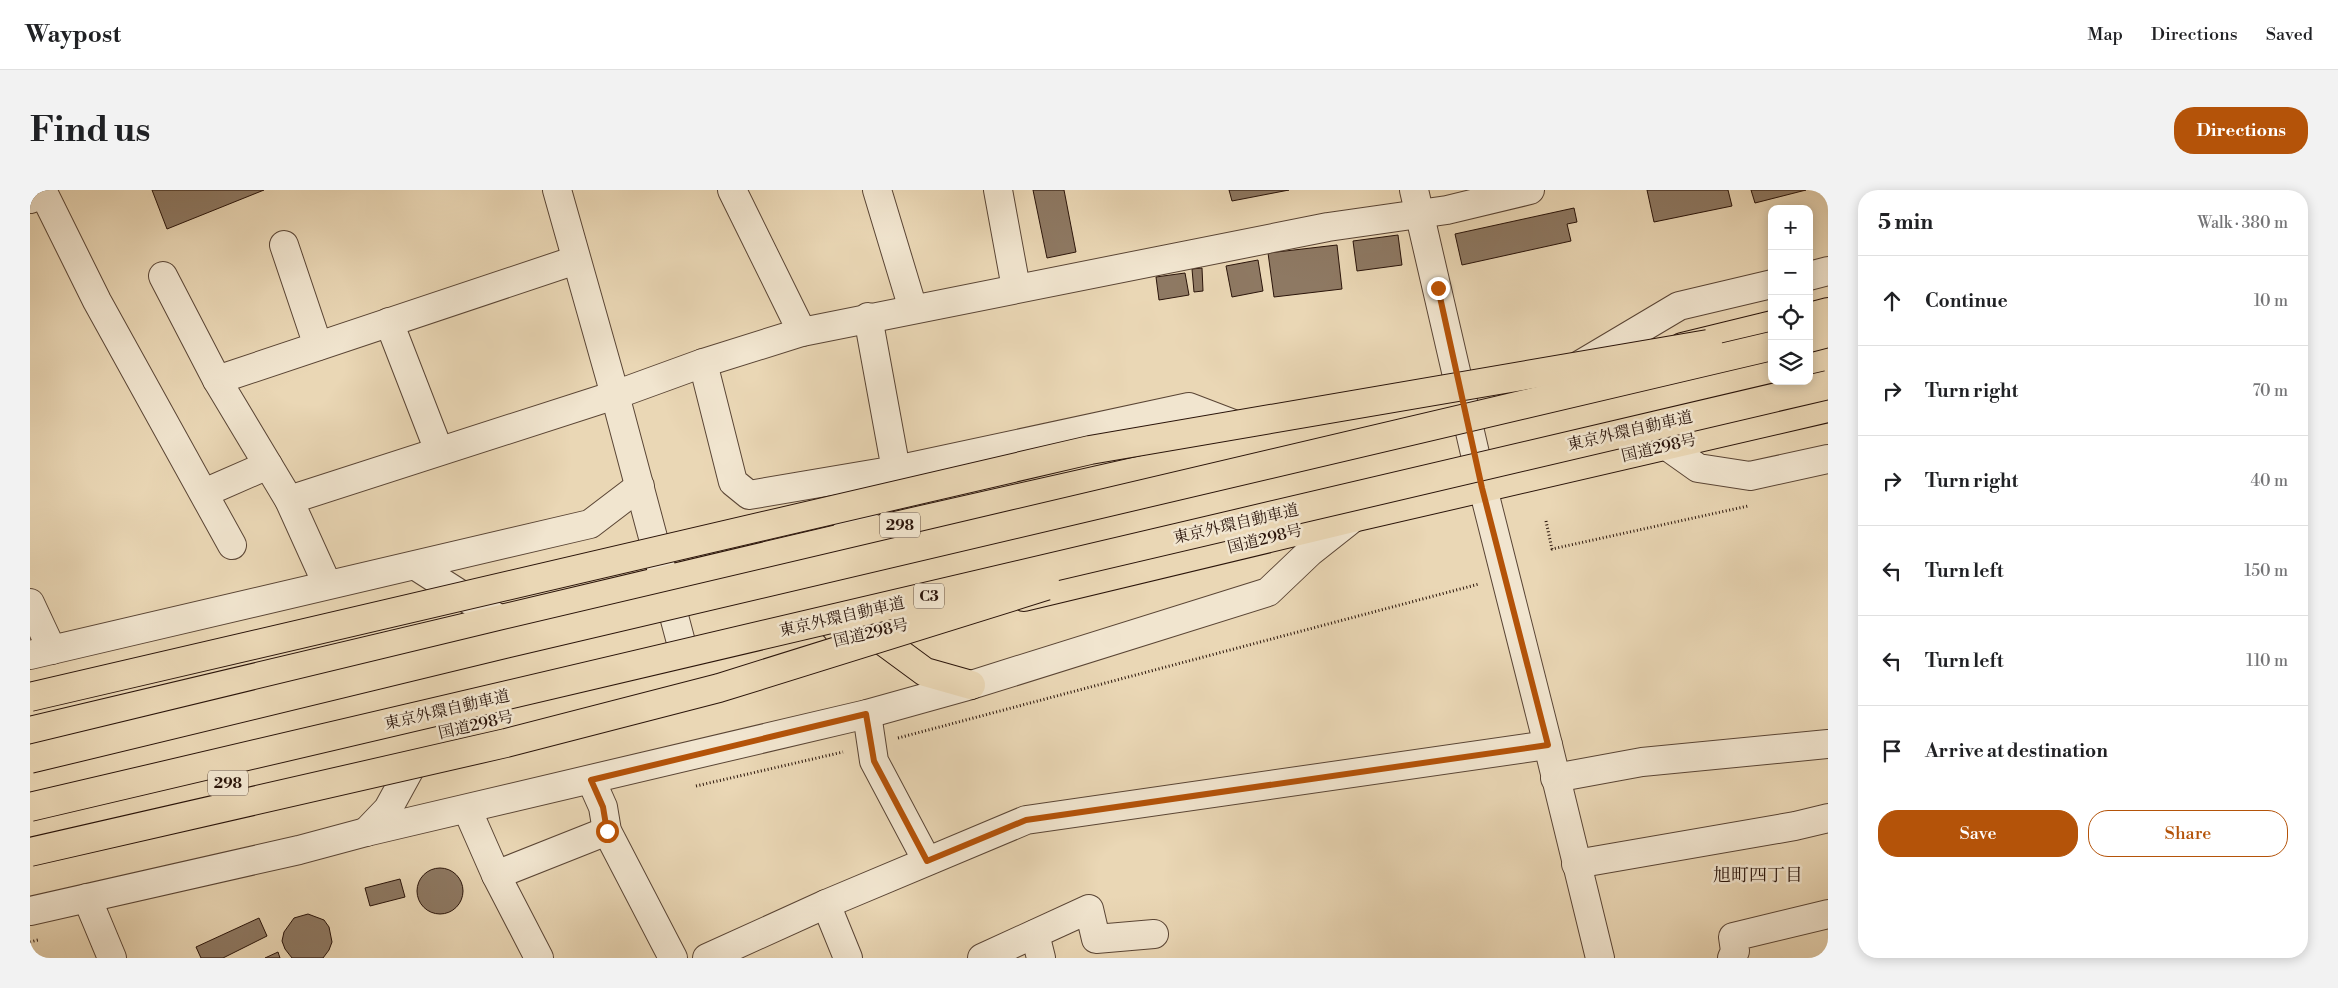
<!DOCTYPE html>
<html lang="en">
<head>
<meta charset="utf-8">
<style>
	:root { --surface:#fff; --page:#f2f2f2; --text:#202124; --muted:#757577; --line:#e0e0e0; --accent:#b45309 }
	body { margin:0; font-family:"Libre Bodoni","Noto Serif JP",serif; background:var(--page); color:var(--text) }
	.controls { position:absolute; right:15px; top:15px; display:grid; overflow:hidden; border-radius:10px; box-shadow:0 2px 12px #0003 }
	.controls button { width:45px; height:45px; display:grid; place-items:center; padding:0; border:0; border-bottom:1px solid var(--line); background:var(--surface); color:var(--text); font:25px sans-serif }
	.stop { position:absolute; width:15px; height:15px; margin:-11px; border:4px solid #b45309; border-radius:50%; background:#fff }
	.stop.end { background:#b45309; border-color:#fff; box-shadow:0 1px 5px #0008 }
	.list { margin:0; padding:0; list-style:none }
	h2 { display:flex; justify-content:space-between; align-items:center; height:65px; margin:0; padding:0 20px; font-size:21px }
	h2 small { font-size:16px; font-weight:400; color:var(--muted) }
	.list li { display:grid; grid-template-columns:32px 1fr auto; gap:15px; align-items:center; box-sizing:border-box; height:90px; padding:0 20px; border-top:1px solid var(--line) }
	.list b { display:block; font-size:19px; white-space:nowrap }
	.list em { font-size:16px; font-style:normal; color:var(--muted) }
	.actions { display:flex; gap:10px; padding:15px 20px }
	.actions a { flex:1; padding:11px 0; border:1px solid var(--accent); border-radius:20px; text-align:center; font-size:18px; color:var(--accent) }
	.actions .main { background:var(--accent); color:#fff }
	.icon { flex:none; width:28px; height:28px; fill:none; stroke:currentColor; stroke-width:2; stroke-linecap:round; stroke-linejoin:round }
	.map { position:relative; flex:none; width:1798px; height:768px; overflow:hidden; border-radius:20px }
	header { display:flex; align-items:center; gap:30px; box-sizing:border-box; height:70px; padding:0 25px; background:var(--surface); border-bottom:1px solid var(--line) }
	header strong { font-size:24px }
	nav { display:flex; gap:28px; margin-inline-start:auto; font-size:18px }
	.intro { display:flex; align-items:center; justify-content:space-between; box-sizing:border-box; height:120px; padding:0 30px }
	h1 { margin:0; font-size:35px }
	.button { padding:12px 22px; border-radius:20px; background:var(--accent); color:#fff; font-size:18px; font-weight:700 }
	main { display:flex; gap:30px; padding:0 30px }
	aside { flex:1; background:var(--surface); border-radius:20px; box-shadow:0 2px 12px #0003 }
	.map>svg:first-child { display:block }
	.building { fill:#8e7963; stroke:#2a140a }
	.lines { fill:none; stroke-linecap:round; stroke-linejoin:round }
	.minor-casing { stroke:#5a4535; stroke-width:30 }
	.highway-casing { stroke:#2a140a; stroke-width:30 }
	.path { stroke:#2a140a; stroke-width:3; stroke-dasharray:1 2.5; stroke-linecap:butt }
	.minor { stroke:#f1e5cf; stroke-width:28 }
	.highway { stroke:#ead7b5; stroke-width:28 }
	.highway-bridge-casing { stroke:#2a140a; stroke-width:30; stroke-linecap:butt }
	.highway-bridge { stroke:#ead7b5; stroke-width:28 }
	.route { stroke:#b45309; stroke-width:6 }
	.labels { text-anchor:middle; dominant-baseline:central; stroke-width:5; stroke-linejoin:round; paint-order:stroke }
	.shield { fill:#f1e5cf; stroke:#665345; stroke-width:1 }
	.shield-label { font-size:15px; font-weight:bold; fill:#2a140a }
	.street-label { font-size:16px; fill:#2a140a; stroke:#f1e5cf }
	.neighbourhood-label { font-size:18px; fill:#2a140a; stroke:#f1e5cf }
</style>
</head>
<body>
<header>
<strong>Waypost</strong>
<nav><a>Map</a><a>Directions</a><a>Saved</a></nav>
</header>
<div class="intro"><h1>Find us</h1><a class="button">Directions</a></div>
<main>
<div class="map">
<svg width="1798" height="768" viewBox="0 0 1798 768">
	<rect width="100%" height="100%" fill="#ead7b5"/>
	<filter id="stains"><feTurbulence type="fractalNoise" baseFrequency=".004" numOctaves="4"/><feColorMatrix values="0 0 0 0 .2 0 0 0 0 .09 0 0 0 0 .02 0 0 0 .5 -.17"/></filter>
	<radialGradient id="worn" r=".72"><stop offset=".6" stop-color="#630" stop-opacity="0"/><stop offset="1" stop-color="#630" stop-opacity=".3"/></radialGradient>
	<g class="building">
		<polygon points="122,0 234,0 137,39"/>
		<polygon points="1003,0 1034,0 1046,62 1017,68"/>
		<polygon points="1199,0 1259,0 1202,11"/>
		<polygon points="1617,0 1698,0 1702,16 1624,32"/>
		<polygon points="1721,0 1776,0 1725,13"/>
		<polygon points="1544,18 1547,32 1537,34 1541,51 1432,75 1425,44"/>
		<polygon points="1368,45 1372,75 1327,81 1323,51"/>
		<polygon points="1307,55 1312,99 1244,107 1238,63"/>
		<polygon points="1228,70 1233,101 1202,107 1196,76"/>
		<polygon points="1172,78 1173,101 1164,102 1162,79"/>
		<polygon points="1155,83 1159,105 1129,110 1126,87"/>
		<circle cx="410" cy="701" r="23"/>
		<polygon points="370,689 375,707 340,716 335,698"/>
		<polygon points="278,724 294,730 299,737 302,752 299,760 293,768 262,768 255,759 252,751 254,742 264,728"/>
		<polygon points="229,728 237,746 193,768 171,768 166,757"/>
		<polygon points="248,762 250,768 235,768"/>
	</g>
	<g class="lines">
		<g class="minor-casing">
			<g id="minor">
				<polyline points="527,0 585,205 660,486"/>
				<polyline points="702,0 772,142"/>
				<polyline points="847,0 883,119"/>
				<polyline points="968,0 986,98"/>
				<polyline points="1384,0 1453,298 1518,555 1570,768"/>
				<polyline points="0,9 14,4 67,111 202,355"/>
				<polyline points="254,55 288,156"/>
				<polyline points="133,86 187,190 259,310 297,394"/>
				<polyline points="1779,86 1798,81"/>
				<polyline points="359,132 409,261"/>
				<polyline points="673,173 703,292 719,305 866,280 838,127"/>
				<polyline points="1548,176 1649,116 1742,94"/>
				<polyline points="187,190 546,70"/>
				<polyline points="1637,256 1668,278 1720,286 1798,269"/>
				<polyline points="174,303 238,275"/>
				<polyline points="259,310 585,205 673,173 772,142 1298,37 1417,20 1500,0"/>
				<polyline points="812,348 866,280 1159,217 1214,238"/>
				<polyline points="386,376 469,429"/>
				<polyline points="0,413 22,460"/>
				<polyline points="0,465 560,334 610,296"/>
				<polyline points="837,524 844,571 897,671"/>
				<polyline points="1525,588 1612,572 1798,554"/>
				<polyline points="561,590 573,617 577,641 643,768"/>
				<polyline points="437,619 466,685 509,768"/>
				<polyline points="336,642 358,619 392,557"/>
				<polyline points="1546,674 1765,636 1798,628"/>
				<polyline points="466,685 577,641"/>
				<polyline points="57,708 82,768"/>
				<polyline points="796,714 818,768"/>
				<polyline points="0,721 269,660 336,642 837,524 941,495 1238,402 1280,362 1323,328"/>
				<polyline points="1005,744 1011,768"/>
				<polyline points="677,768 796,714 996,630 1518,555"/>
				<polyline points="952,768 1059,719 1066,749 1124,744"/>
				<polyline points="1702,768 1705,761 1703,747 1798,724"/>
			</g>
		</g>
		<g class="highway-casing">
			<g id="highway">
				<polyline points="1779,127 1798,122"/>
				<polyline points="1779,148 1798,143"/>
				<polyline points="1652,157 1742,135"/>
				<polyline points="994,407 1323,328 1798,218"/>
				<polyline points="842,443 895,482 941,495"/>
				<polyline points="0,541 812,348 1418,211"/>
				<polyline points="0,640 784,457"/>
			</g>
		</g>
		<g class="path">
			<polyline points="1516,331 1522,359 1718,316"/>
			<polyline points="868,548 1449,394"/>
			<polyline points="666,596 813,562"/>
			<polyline points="0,752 8,750"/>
		</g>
		<use href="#minor" class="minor"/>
		<use href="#highway" class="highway"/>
		<g class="highway-bridge-casing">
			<g id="highway-bridge">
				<polyline points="0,507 1060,260 1678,154"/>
				<polyline points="0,569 475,454 1742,156"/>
				<polyline points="0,617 1798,195"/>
				<polyline points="0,662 476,553 689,498 1016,396"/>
			</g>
		</g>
		<use href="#highway-bridge" class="highway-bridge"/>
	</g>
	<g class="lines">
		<polyline class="route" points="577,641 573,617 561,590 836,524 844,571 897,671 996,630 1518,555 1452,298 1408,98"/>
	</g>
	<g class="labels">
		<g class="shield">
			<rect x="850" y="322.5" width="40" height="25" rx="4"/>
			<rect x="884" y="393.5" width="30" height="25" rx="4"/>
			<rect x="178" y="580.5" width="40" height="25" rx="4"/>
		</g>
		<g class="shield-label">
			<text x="870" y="335">298</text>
			<text x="899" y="406">C3</text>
			<text x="198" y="593">298</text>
		</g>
		<g class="street-label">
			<text transform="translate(1600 241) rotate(-13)">東京外環自動車道</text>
			<text transform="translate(1629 258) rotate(-13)">国道298号</text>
			<text transform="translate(1206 334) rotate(-13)">東京外環自動車道</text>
			<text transform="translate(1235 349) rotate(-14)">国道298号</text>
			<text transform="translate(812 427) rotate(-13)">東京外環自動車道</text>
			<text transform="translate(841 443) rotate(-13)">国道298号</text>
			<text transform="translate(417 520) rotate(-13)">東京外環自動車道</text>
			<text transform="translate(446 535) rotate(-13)">国道298号</text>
		</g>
		<g class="neighbourhood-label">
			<text x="1728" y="685">旭町四丁目</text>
		</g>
	</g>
	<rect width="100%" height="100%" filter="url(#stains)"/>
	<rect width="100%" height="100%" fill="url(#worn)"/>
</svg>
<div class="controls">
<button>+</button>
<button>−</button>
<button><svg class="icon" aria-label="locate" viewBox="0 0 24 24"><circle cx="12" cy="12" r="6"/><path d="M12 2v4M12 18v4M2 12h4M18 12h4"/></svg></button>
<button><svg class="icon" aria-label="layers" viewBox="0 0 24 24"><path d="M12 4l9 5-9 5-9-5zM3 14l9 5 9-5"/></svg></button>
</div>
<div class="stop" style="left:577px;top:641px"></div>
<div class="stop end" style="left:1408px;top:98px"></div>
</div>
<aside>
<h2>5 min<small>Walk · 380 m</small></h2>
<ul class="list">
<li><svg class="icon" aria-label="ahead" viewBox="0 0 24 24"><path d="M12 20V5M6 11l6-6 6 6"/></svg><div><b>Continue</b></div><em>10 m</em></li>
<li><svg class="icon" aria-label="right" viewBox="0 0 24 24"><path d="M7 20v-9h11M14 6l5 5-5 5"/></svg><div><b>Turn right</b></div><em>70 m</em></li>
<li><svg class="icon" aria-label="right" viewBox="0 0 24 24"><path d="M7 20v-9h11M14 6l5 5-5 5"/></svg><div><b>Turn right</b></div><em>40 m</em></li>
<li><svg class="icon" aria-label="left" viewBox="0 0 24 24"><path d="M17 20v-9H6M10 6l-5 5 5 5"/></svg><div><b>Turn left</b></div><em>150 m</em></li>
<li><svg class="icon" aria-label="left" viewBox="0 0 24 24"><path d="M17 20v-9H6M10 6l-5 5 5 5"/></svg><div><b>Turn left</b></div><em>110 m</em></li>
<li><svg class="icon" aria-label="arrive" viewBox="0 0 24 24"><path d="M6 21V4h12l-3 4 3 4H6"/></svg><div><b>Arrive at destination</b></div></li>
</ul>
<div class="actions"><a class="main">Save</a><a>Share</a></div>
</aside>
</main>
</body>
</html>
